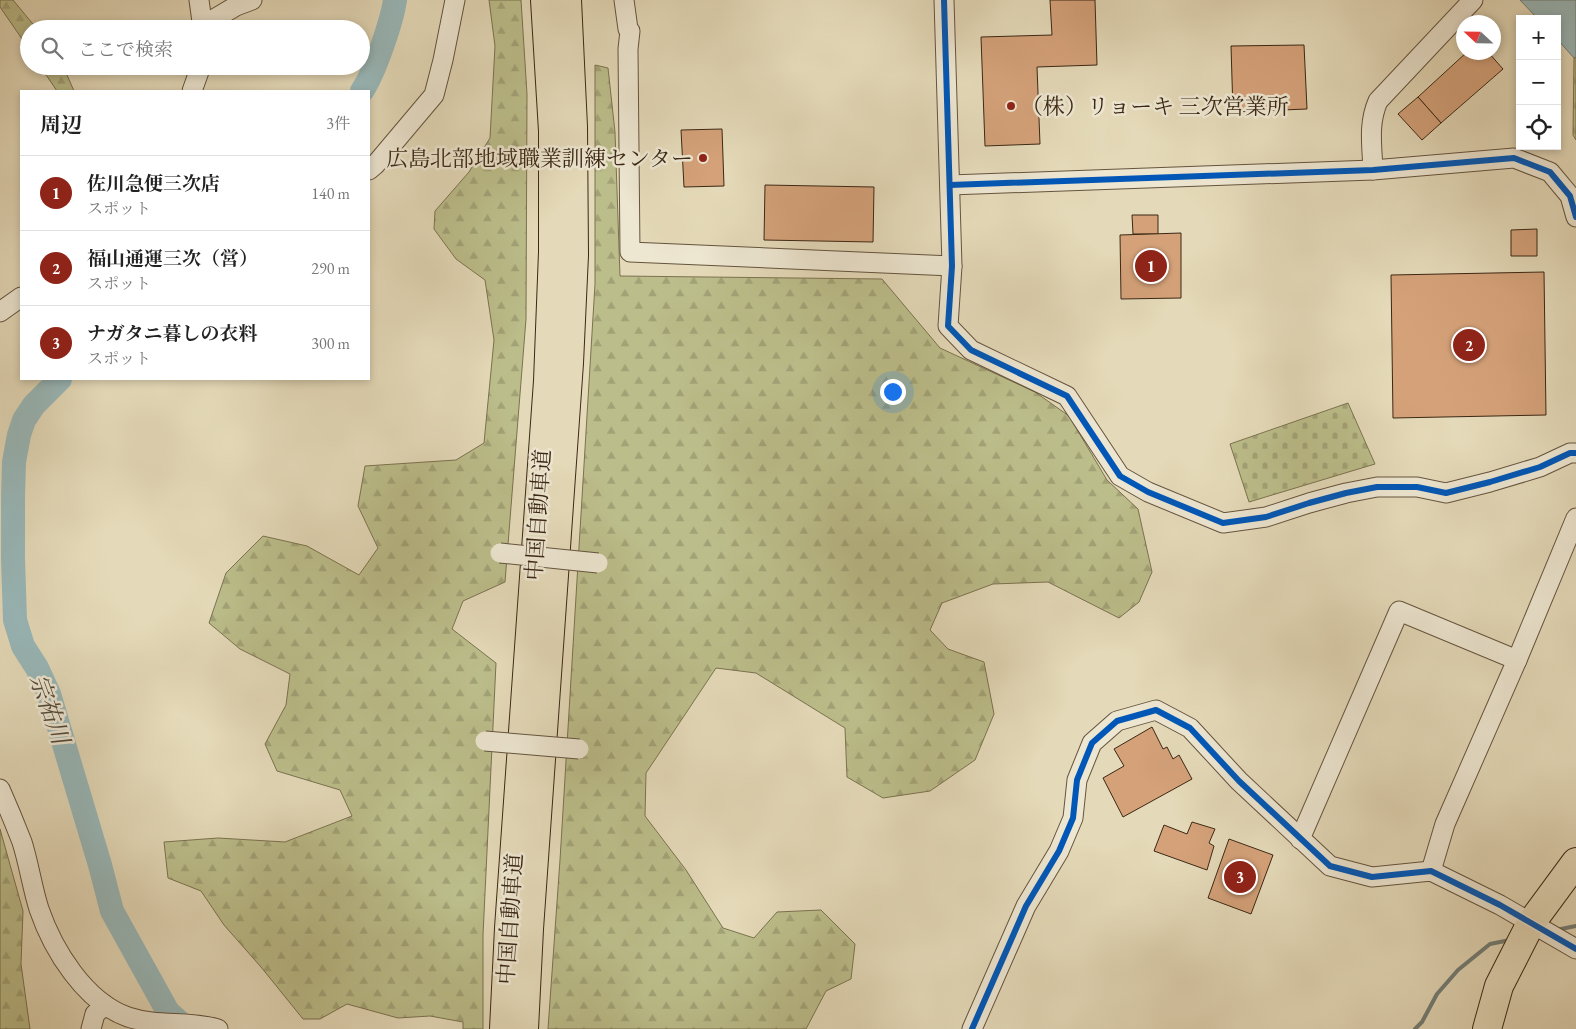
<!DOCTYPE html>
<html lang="ja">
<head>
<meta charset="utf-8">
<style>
	:root { --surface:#fff; --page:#f2f2f2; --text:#222; --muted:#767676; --line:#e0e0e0; --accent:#8f2418 }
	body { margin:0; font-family:"EB Garamond","Noto Serif JP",serif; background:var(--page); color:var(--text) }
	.controls { position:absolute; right:15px; top:15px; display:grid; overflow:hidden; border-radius:0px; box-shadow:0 2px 8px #0003 }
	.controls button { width:45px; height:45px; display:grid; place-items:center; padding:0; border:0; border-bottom:1px solid var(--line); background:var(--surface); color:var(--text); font:25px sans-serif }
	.compass { position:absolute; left:1456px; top:15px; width:45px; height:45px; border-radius:50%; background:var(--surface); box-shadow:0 2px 8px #0003; rotate:292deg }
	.you { position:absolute; left:892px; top:391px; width:18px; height:18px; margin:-12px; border:4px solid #fff; border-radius:50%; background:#1a73e8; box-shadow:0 0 0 8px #1a73e833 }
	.badge { display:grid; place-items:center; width:32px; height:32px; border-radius:50%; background:var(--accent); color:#fff; font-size:16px; font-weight:700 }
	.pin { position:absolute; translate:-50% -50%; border:2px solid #fff; box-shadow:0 1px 5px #0006 }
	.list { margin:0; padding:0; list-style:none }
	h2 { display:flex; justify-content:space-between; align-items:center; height:65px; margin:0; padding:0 20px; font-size:21px }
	h2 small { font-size:16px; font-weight:400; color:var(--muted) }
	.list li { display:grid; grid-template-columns:32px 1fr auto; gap:15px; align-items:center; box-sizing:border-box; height:75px; padding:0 20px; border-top:1px solid var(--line) }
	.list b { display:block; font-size:19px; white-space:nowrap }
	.list p { margin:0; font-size:16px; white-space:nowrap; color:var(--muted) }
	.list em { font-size:16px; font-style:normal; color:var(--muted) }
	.icon { flex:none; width:28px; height:28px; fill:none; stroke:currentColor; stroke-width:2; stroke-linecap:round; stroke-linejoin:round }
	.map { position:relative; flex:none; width:1576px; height:1029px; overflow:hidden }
	.search { position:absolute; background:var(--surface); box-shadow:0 2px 8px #0003; left:20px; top:20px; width:350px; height:55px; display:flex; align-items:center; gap:12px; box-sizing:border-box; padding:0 18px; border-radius:28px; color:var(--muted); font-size:19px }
	.panel { position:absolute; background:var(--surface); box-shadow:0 2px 8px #0003; left:20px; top:90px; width:350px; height:290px; border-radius:0px }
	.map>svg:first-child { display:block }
	.forest { fill:url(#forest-firs); stroke:#7b7250 }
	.cemetery { fill:url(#cemetery-stones); stroke:#7b7250 }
	.water { fill:#99b8b9; stroke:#737e77 }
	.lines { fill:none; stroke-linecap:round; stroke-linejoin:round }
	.stream { stroke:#737e77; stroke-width:4 }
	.river { stroke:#99b8b9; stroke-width:24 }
	.building { fill:#d4a179; stroke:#3b2815 }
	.minor-casing { stroke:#65543e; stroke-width:21 }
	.highway-casing { stroke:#3b2815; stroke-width:30 }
	.minor { stroke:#ede6d1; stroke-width:19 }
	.highway { stroke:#e4d9b8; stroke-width:28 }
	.minor-bridge-casing { stroke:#65543e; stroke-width:21; stroke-linecap:butt }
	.minor-bridge { stroke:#ede6d1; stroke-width:19 }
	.cycleway-casing { stroke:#ede6d1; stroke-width:9 }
	.cycleway { stroke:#0057b8; stroke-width:6 }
	.poi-dot { fill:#8f2418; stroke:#ede6d1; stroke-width:2 }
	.labels { text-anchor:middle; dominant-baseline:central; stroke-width:5; stroke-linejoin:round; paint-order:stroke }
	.poi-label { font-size:22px; fill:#3b2815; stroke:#ede6d1; text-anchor:start }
	.street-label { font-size:22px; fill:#3b2815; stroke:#ede6d1 }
	.water-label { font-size:24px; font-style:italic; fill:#524c3e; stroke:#ede6d1 }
</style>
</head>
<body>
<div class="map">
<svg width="1576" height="1029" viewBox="0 0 1576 1029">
	<defs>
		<pattern id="forest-firs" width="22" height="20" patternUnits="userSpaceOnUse" patternTransform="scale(1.25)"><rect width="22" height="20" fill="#bbbd8a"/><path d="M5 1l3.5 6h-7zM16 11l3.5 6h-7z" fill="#a2a276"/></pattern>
		<pattern id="cemetery-stones" width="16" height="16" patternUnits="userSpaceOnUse" patternTransform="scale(1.25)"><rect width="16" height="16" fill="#bbbd8a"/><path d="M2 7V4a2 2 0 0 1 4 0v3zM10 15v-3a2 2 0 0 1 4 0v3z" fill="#a2a276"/></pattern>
	</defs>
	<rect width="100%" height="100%" fill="#e4d9b8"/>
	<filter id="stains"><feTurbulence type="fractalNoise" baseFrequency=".004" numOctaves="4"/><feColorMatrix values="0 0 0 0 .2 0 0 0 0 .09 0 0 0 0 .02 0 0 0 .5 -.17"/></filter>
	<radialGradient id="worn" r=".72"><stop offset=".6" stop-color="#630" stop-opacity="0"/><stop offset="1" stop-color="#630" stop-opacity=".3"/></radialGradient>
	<g class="forest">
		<polygon points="0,0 13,0 37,29 29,29 29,49 0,7"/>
		<polygon points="489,0 521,0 527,94 526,319 505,582 463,601 452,629 496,663 483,935 483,1029 463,1029 463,1022 430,1016 398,1018 347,1004 320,1019 303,1019 261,967 224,925 201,891 168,878 164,842 218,838 285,842 352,816 340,790 277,771 265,744 286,705 290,674 240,649 209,623 226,573 263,536 307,546 359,575 378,548 358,506 365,466 456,460 484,443 494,340 485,280 456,259 434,229 435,211 469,172 490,138 495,46"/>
		<polygon points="1576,57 1576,140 1573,135 1574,58"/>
		<polygon points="595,65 608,68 615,132 620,276 882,279 940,348 1035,392 1069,416 1107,480 1138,509 1152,572 1139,602 1119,618 1048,582 993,584 942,603 930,630 948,649 984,662 994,714 975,760 930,791 883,798 847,777 845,728 756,673 716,668 646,773 645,816 686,870 723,928 754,938 777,912 821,910 855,944 851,979 826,991 806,1029 548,1029 560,860 595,284"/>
		<polygon points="40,66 63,66 74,91 57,91"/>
		<polygon points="0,829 23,911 21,964 30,1029 0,1029"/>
	</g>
	<polygon class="cemetery" points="1348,403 1375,464 1249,502 1230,444"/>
	<polygon class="water" points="1520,0 1576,0 1576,57 1574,58 1557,39 1557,19 1538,19"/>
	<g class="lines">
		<g class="stream">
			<polyline points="1556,930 1576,926"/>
			<polyline points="1415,1029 1422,1022 1437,994 1458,970 1490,944 1510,940"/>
		</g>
		<g class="river">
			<path d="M362,91c12,-17 30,-70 33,-91"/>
			<polyline points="60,379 34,405 24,420 19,435 14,462 13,498 13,559 15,620 23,646 37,668 49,694 100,865 112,911 168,1012 187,1029"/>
		</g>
	</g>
	<g class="building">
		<polygon points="1050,0 1095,0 1097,65 1037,67 1040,144 985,146 981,37 1052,35"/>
		<polygon points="1304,45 1307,109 1233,112 1231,46"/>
		<polygon points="1467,52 1488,52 1503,69 1441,123 1418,97"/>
		<polygon points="1418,97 1441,123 1422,140 1398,114"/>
		<polygon points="722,129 724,186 684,187 681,130"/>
		<polygon points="765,185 874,187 873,242 764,240"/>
		<polygon points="1132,215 1158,215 1158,234 1133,234"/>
		<polygon points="1537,229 1537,256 1511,256 1511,230"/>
		<polygon points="1181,233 1181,298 1121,299 1120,235"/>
		<polygon points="1544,272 1546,415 1393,418 1391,275"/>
		<polygon points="1152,727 1163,749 1167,747 1173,759 1179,755 1192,779 1123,817 1103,778 1124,766 1114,749"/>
		<polygon points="1192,822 1215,829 1209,843 1214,846 1207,870 1154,851 1164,825 1187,834"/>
		<polygon points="1229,839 1273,855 1251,914 1208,898"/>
	</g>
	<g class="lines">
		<g class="minor-casing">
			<g id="minor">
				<polyline points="199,0 203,29"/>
				<polyline points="624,0 628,29 630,31 628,49 630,252 952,266"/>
				<polyline points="944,0 952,266 948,326 971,350 1067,396 1120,476 1148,492 1223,523 1266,517 1309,503 1346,493 1377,487 1417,487 1446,493 1490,482 1540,467 1570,453 1576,453"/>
				<polyline points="204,25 236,6 252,0"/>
				<polyline points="192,91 201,66"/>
				<polyline points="369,170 375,165 434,95 443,60 455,0"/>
				<path d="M1373,170c-1,-25 -5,-46 5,-69l95,-101"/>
				<polyline points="950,185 1373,170 1514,158 1550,172 1570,196 1576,217"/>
				<polyline points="0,312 21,297"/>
				<path d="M0,789c8,18 15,35 22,53 7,22 10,45 17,67 14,41 46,93 89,108 30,10 61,3 90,12"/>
				<polyline points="1300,839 1399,611 1517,660"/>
				<polyline points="1431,871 1445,824 1517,660 1576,518"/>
				<polyline points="91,1029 95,1014 105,1005"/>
				<polyline points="972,1029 1026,906 1059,851 1073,818 1077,780 1092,743 1117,721 1156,710 1190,728 1239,781 1330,866 1372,877 1431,871 1500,905 1576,949"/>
			</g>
		</g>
		<g class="highway-casing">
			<g id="highway">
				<polyline points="504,1029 509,928 548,381 553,252 553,131 545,0"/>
				<polyline points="524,1029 529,929 569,363 574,255 573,127 567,0"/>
				<polyline points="1487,1029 1499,986 1531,923 1576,862"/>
			</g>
		</g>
		<use href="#minor" class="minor"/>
		<use href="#highway" class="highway"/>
		<g class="minor-bridge-casing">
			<g id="minor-bridge">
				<polyline points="500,553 598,563"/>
				<polyline points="485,741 579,749"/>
			</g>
		</g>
		<use href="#minor-bridge" class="minor-bridge"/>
		<g class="cycleway-casing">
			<g id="cycleway">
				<polyline points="944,0 952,266 948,326 971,350 1067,396 1120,476 1148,492 1223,523 1266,517 1309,503 1346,493 1377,487 1417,487 1446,493 1490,482 1540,467 1570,453 1576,453"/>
				<polyline points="950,185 1373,170 1514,158 1550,172 1570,196 1576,217"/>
				<polyline points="972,1029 1026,906 1059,851 1073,818 1077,780 1092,743 1117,721 1156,710 1190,728 1239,781 1330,866 1372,877 1431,871 1500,905 1576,949"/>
			</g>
		</g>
		<use href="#cycleway" class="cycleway"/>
	</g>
	<g class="poi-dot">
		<circle cx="1011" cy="106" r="5"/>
		<circle cx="703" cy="158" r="5"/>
	</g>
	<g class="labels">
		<g class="poi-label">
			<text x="1021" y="106">（株）リョーキ 三次営業所</text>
			<text x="693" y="158" text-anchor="end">広島北部地域職業訓練センター</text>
		</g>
		<g class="street-label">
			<text transform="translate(538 515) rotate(-86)">中国自動車道</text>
			<text transform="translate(510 919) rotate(-86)">中国自動車道</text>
		</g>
		<g class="water-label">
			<text transform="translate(50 709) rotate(70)">宗祐川</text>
		</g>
	</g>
	<rect width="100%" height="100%" filter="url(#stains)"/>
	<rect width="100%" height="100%" fill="url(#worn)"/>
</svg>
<div class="controls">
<button>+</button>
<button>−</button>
<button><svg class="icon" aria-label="locate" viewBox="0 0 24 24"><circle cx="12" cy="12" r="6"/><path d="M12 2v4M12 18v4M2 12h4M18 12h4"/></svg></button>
</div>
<svg class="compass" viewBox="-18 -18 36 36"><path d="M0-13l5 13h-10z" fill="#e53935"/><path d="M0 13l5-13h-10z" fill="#767676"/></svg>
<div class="you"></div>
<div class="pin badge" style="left:1151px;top:266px">1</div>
<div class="pin badge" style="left:1469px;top:345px">2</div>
<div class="pin badge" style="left:1240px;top:877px">3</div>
<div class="search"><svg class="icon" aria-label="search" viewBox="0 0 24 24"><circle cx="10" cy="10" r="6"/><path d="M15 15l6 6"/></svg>ここで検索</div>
<section class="panel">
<h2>周辺<small>3件</small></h2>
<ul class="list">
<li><span class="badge">1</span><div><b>佐川急便三次店</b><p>スポット</p></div><em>140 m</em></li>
<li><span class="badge">2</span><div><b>福山通運三次（営）</b><p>スポット</p></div><em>290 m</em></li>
<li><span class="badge">3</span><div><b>ナガタニ暮しの衣料</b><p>スポット</p></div><em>300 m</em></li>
</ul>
</section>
</div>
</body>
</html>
